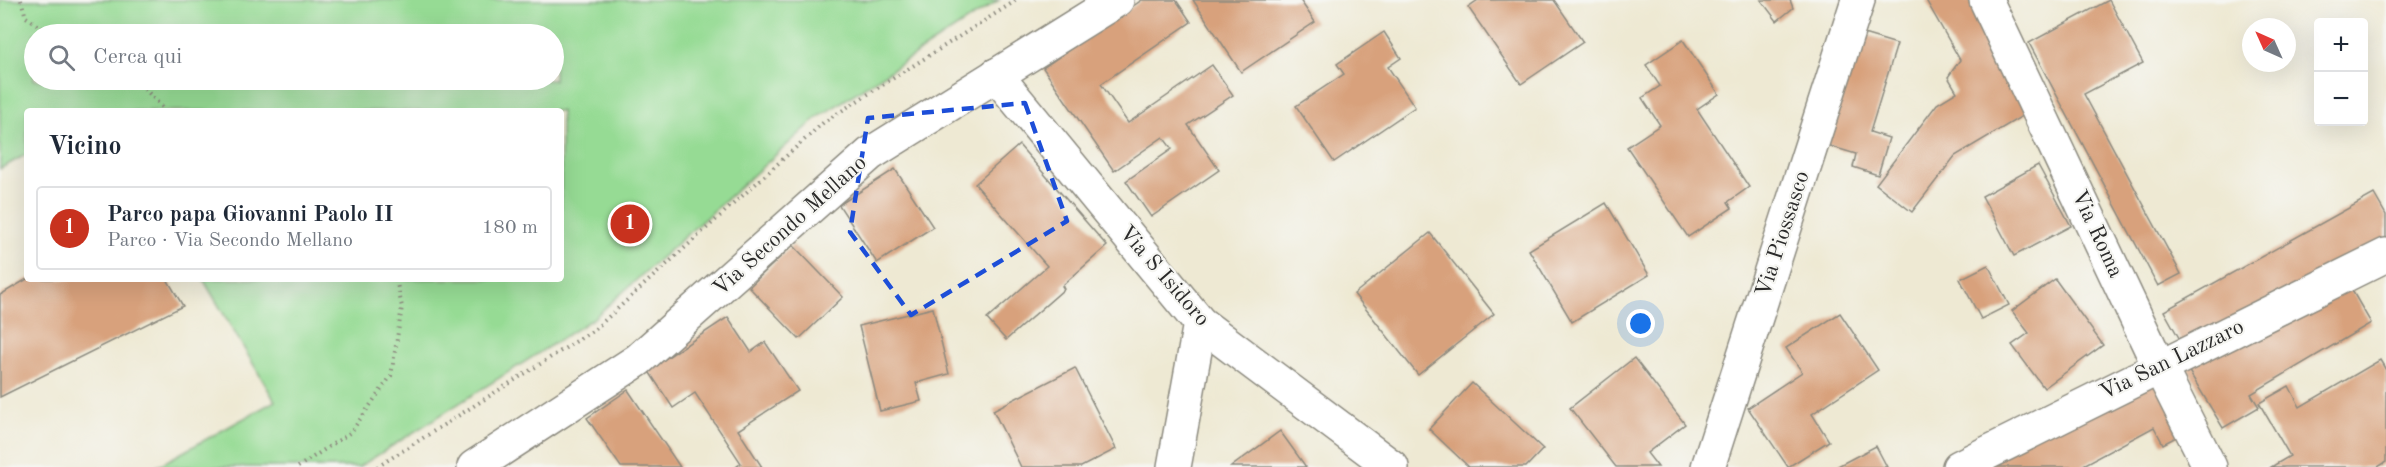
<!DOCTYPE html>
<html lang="it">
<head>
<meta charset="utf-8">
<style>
	:root { --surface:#fff; --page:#f6f6f7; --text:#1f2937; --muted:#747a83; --line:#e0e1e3; --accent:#c8321e }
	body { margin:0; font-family:"Old Standard TT",serif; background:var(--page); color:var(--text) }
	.controls { position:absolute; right:18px; top:18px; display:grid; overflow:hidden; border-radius:6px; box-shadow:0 6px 24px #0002 }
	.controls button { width:54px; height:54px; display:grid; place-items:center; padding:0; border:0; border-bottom:2px solid var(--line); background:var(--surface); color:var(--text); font:30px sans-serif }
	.compass { position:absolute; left:2242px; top:18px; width:54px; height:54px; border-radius:50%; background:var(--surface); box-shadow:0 6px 24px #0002; rotate:315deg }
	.you { position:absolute; left:1641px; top:324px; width:21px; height:21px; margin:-15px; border:4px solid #fff; border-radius:50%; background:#1a73e8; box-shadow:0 0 0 9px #1a73e833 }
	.badge { display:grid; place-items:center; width:39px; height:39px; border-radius:50%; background:var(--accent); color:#fff; font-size:20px; font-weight:700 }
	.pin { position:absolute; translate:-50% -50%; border:3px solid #fff; box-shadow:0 2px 6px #0006 }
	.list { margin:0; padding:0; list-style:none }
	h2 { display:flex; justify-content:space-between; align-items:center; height:78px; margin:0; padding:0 24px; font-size:26px }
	h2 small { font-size:20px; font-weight:400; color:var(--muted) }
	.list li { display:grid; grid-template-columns:39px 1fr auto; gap:18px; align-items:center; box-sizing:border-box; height:84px; margin:0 12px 12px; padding:0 12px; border:2px solid var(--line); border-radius:6px }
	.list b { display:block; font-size:22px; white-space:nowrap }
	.list p { margin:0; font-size:20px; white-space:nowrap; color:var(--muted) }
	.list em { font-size:20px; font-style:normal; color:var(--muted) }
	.icon { flex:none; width:33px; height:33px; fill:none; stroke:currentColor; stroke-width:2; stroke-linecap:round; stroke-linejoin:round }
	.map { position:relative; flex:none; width:2386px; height:467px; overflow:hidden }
	.search { position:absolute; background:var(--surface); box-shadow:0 6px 24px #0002; left:24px; top:24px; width:540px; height:66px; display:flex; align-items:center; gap:15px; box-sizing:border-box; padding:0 21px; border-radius:33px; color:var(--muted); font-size:22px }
	.panel { position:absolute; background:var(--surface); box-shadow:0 6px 24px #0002; left:24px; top:108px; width:540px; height:174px; border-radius:6px }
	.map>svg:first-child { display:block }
	.green { fill:#96db94; stroke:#608360; stroke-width:1.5; fill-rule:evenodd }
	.building { fill:#d8a17b }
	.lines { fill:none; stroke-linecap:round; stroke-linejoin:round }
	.street-casing { stroke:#8c8a7f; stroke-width:36 }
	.path { stroke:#8c8a7f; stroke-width:4; stroke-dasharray:1.5 4.5; stroke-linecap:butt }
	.street { stroke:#fff; stroke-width:33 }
	.marked { fill:none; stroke:#1d4ed8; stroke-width:4.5; stroke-dasharray:12 8; stroke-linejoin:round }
	.labels { text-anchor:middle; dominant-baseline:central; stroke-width:4.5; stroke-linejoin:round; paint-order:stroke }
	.street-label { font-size:22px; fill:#2b2b2b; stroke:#f6f6f2 }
</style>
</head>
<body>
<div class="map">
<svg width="2386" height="467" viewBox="0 0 2386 467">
	<rect width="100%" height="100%" fill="#f6f6f2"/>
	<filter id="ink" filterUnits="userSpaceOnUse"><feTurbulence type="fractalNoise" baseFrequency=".0167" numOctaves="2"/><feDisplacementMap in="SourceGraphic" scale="12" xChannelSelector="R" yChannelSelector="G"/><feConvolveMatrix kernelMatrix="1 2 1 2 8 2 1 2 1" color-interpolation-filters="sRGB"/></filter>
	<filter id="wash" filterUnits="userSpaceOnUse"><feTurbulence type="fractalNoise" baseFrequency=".008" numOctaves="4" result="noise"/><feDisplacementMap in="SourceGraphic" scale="24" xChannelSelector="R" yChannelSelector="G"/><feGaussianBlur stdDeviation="1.35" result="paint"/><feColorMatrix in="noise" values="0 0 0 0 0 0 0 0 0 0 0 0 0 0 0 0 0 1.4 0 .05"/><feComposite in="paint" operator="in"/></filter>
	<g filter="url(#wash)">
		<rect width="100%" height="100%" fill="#eee9d3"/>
		<path class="green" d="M0,0h999l-182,118 -223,200 -235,149h-203l119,-66 -72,-122h358v-168h-534v43l-27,15zM34,34h520v46h-520z"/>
		<g id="blocks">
			<g class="building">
				<polygon points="1142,0 1176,0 1191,22 1101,84 1128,123 1212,65 1233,95 1188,125 1219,170 1151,217 1126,181 1172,149 1163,137 1114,171 1043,68"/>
				<polygon points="1193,0 1300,0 1315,22 1241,72"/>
				<polygon points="1478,0 1554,0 1583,42 1521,84 1468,7"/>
				<polygon points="1761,0 1790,0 1793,8 1777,21"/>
				<polygon points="1926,0 1971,0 2034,109 1955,156 1912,212 1876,184 1937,104 1957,92 1948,77 1960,60"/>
				<polygon points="2109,0 2143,63 2084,94 2181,274 2158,286 2029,43"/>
				<polygon points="1384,32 1401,58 1388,67 1415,107 1334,162 1296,106 1344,74 1337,64"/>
				<polygon points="1857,32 1897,44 1870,132 1889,138 1878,175 1853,167 1856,154 1823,144"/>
				<polygon points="1683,40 1719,94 1697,109 1749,187 1728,202 1732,208 1688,237 1627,147 1660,125 1642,98 1660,86 1646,65"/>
				<polygon points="1019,145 1107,246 1062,286 1064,289 1006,340 987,319 1047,266 975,184"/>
				<polygon points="2038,165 2071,226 2014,256 1982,196"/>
				<polygon points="895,169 933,227 877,263 839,205"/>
				<polygon points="2374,194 2386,215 2386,241 2187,352 2164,311"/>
				<polygon points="1606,203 1649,275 1572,322 1529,250"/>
				<polygon points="1430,233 1494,314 1418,375 1354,294"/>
				<polygon points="793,245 843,297 799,339 749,287"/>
				<polygon points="1988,265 2009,305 1981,319 1960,279"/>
				<polygon points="2343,275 2371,323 2251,394 2259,407 2223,428 2187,368"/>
				<polygon points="27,279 167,279 183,306 0,397 0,295"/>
				<polygon points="2055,279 2103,345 2044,388 2012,345 2029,333 2012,311"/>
				<polygon points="933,308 949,374 916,383 921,401 880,411 859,326"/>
				<polygon points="1840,313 1878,370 1812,414 1829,441 1788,467 1748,408 1802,372 1786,348"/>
				<polygon points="728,317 751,352 765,342 798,391 738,430 762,467 736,467 741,463 695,393 673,408 648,370"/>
				<polygon points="1634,358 1685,424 1647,453 1658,467 1616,467 1570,408"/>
				<polygon points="2380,360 2386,370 2386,462 2378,467 2271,467 2290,456 2259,403 2289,386 2300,407"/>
				<polygon points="1075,368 1116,449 1081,467 1021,467 993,410"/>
				<polygon points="2154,368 2188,431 2163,444 2154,427 2080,467 1968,467"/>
				<polygon points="1472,383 1543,449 1526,467 1469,467 1429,429"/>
				<polygon points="628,390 680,467 621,467 587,418"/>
				<polygon points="1280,431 1306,467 1231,467"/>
				<polygon points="1876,446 1887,467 1836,467"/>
			</g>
		</g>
	</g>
	<g filter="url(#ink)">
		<use href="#blocks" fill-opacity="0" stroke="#8c8a7f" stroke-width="1.5"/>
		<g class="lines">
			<g class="street-casing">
				<g id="street">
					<polyline points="1986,0 2159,366 2210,467"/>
					<polyline points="996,75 1200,323 1392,467"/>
					<polyline points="474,467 638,360 870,154 1117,0"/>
					<polyline points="1174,467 1200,323"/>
					<polyline points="1708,467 1858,0"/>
					<polyline points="1959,467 2386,255"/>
				</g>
			</g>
			<g class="path">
				<polyline points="21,0 26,17 51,34"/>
				<polyline points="129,80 142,86 166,111"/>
				<polyline points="298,467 351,432 391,376 402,307 396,279"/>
				<polyline points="377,467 594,330 824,122 1017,0"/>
			</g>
			<use href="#street" class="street"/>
		</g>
	</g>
	<path class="marked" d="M1025,103l42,118 -156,94 -61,-83 18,-114z"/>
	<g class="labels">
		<g class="street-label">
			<text transform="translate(790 226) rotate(-42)">Via Secondo Mellano</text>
			<text transform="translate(1783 234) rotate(-72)">Via Piossasco</text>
			<text transform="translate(2097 234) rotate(65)">Via Roma</text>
			<text transform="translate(1164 276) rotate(49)">Via S Isidoro</text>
			<text transform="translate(2172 360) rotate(-26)">Via San Lazzaro</text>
		</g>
	</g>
</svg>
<div class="controls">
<button>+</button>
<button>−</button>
</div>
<svg class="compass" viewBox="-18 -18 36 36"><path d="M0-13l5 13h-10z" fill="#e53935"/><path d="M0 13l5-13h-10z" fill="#747a83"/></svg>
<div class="you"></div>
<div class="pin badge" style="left:630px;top:224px">1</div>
<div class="search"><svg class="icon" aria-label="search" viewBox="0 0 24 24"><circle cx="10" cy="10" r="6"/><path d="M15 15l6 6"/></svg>Cerca qui</div>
<section class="panel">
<h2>Vicino<small></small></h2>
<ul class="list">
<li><span class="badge">1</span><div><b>Parco papa Giovanni Paolo II</b><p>Parco · Via Secondo Mellano</p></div><em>180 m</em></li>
</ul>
</section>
</div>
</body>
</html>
